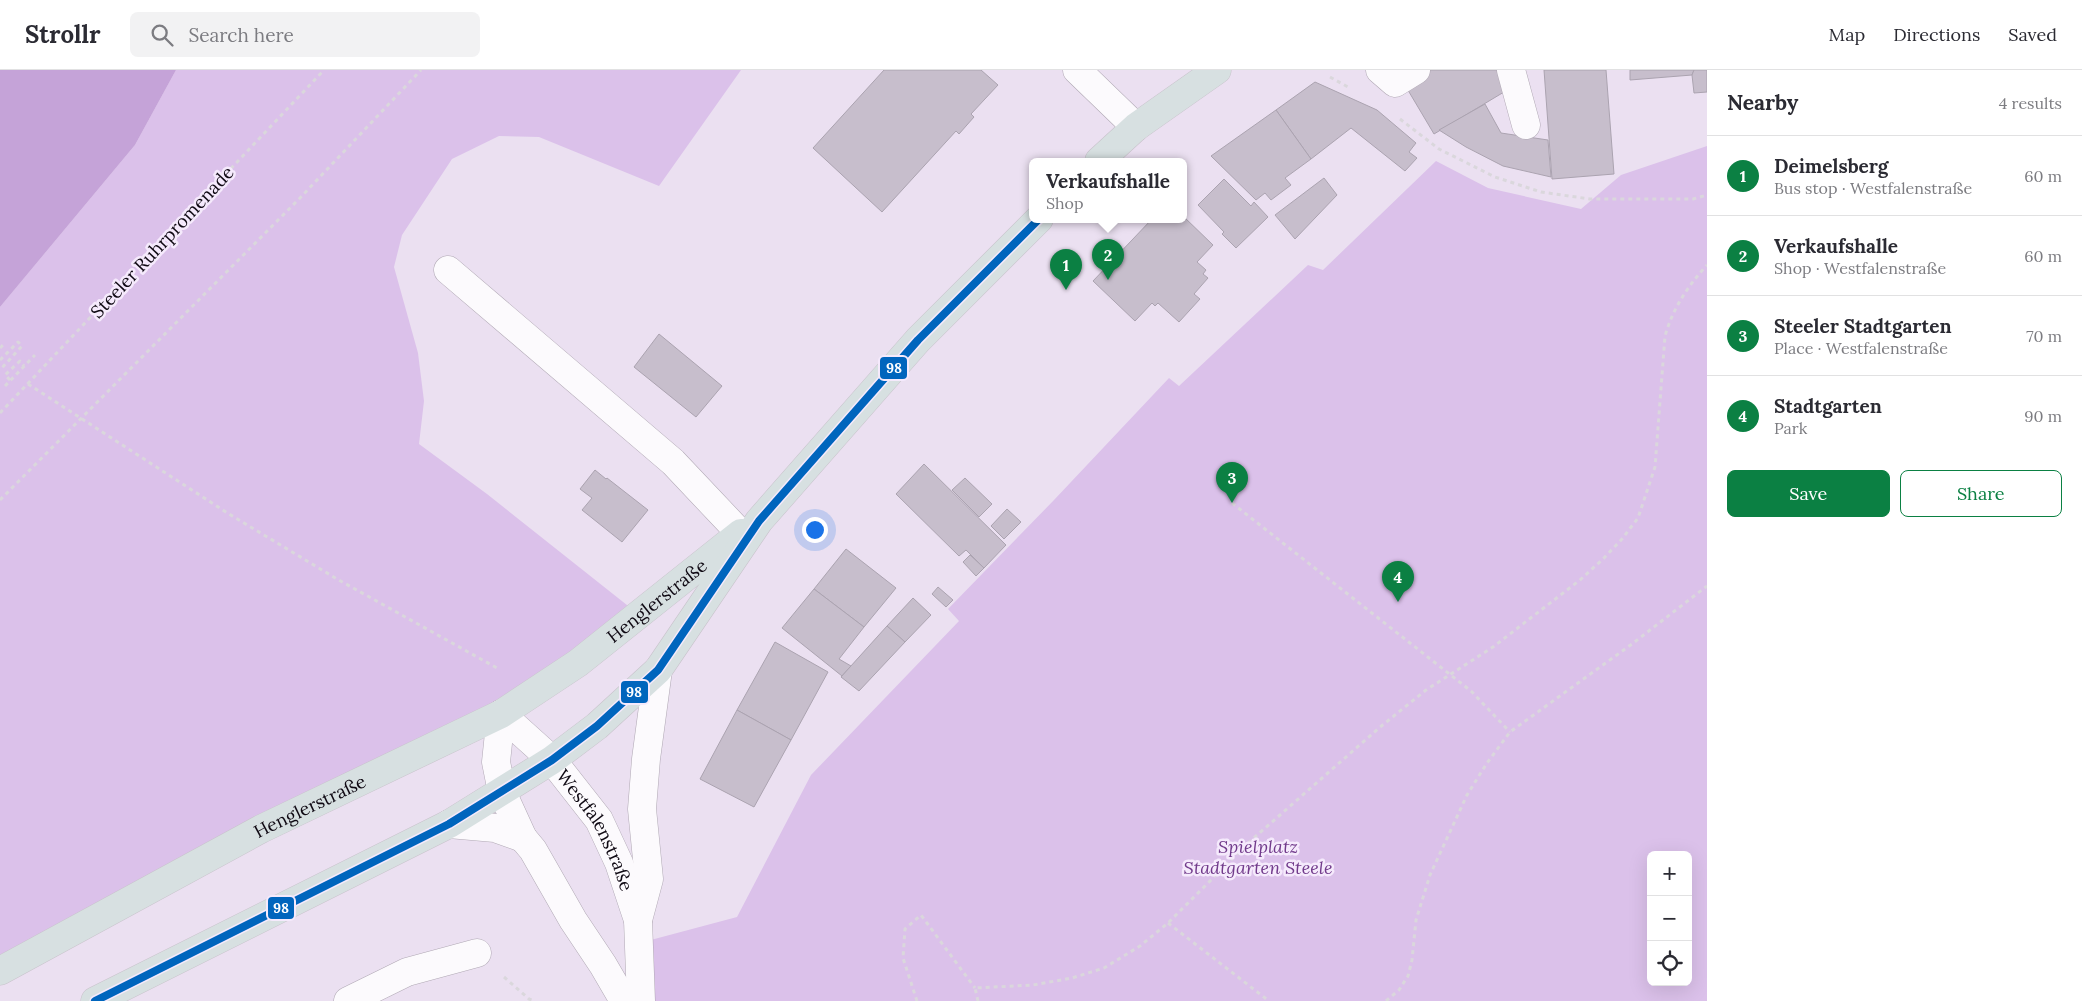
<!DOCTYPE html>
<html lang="en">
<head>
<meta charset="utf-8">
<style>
	:root { --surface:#fff; --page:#f2f2f3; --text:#2b2b33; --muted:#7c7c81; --line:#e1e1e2; --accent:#0b8043 }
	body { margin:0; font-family:Lora,serif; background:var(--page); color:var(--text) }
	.controls { position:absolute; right:15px; bottom:15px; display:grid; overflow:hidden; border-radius:8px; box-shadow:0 5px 20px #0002 }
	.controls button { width:45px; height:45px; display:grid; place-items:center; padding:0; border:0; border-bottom:1px solid var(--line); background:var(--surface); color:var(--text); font:25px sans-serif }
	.you { position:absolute; left:814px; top:459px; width:18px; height:18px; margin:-12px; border:4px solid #fff; border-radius:50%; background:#1a73e8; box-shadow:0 0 0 8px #1a73e833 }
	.badge { display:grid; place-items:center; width:32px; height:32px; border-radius:50%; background:var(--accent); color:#fff; font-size:16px; font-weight:700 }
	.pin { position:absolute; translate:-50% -41px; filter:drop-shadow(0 1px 2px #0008) }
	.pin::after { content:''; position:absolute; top:26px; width:18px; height:15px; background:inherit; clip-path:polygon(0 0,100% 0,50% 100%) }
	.popup { position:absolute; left:1029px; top:88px; width:158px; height:65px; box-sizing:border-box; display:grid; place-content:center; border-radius:8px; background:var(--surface); filter:drop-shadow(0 1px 4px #0005); font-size:16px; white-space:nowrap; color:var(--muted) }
	.popup b { font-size:19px; color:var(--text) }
	.popup::after { content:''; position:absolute; left:50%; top:100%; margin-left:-10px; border:10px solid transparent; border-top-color:var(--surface) }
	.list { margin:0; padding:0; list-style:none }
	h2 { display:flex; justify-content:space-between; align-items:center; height:65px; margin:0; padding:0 20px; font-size:21px }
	h2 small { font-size:16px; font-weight:400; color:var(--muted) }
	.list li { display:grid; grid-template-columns:32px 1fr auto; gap:15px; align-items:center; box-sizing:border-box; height:80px; padding:0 20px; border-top:1px solid var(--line) }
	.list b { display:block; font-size:19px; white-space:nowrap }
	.list p { margin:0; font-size:16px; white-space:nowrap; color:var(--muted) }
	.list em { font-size:16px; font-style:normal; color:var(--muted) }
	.actions { display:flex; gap:10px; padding:15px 20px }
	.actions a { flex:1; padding:11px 0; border:1px solid var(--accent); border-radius:8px; text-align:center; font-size:18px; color:var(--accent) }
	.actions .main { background:var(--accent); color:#fff }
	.icon { flex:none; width:28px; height:28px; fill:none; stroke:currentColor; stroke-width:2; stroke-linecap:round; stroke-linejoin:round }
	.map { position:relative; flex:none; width:1707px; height:931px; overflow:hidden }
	header { display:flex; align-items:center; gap:30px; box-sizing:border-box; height:70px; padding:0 25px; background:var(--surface); border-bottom:1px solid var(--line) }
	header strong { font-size:24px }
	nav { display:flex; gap:28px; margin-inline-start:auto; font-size:18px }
	.search { width:350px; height:45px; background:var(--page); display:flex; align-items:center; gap:12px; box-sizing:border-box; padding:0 18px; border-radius:8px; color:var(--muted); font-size:19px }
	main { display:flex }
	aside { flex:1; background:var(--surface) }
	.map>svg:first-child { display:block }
	.green { fill:#dbc1ea; fill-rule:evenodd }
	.water { fill:#c5a3d8 }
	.building { fill:#c7becc; stroke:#aba3b0 }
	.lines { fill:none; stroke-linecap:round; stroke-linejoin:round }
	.minor-casing { stroke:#b0a8b4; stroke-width:29 }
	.major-casing { stroke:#c8c3cb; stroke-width:29 }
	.path { stroke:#dad7dc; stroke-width:3; stroke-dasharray:4 4; stroke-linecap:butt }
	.minor { stroke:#fcfafd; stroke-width:28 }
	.major { stroke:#d7e0e1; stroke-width:28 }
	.bus-1-casing { stroke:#f5eafc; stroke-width:11 }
	.bus-1 { stroke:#0065bd; stroke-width:8 }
	.labels { text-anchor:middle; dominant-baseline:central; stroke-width:5; stroke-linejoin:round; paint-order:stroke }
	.street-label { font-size:18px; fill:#0f0913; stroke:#f5eafc }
	.park-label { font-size:18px; font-style:italic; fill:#713a8b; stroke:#f5eafc }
	.line-badge { stroke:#f5eafc; stroke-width:2 }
	.badge-label { font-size:14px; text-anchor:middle; font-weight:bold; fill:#fff }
</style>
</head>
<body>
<header>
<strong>Strollr</strong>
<div class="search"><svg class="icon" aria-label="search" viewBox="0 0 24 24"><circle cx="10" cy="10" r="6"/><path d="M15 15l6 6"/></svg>Search here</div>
<nav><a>Map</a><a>Directions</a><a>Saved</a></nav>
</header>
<main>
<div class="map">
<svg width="1707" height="931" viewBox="0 0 1707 931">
	<rect width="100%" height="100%" fill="#ebe0f1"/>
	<g class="green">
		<polygon points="176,0 741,0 659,116 539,67 499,66 452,89 402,165 394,197 418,283 424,331 419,374 487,424 637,543 569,593 0,893 0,237 135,75"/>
		<path d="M1707,76v855h-1058l-2,-60 90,-24 74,-142 148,-154 -11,-12 106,-109 115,-122 10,8 129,-121 15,5 113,-109 52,27 93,21 40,-34zM1651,785h37v127h-37z"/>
	</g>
	<polygon class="water" points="0,0 176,0 135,75 0,237"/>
	<g class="building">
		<polygon points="884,0 981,0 998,15 971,44 974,47 959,64 956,61 882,142 813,78"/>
		<polygon points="1396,0 1498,0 1509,19 1434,64"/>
		<polygon points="1544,0 1606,0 1614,104 1552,109"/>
		<polygon points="1630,0 1694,0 1692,5 1630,10"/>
		<polygon points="1694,0 1707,0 1707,22 1694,23 1692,5"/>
		<polygon points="1315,12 1377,40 1416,73 1409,82 1417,88 1405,101 1351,58 1311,89 1276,40"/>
		<polygon points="1485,34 1501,63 1548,70 1551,107 1503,96 1466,77 1439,60"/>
		<polygon points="1276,40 1311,89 1285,108 1291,115 1271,130 1265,123 1256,130 1211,86"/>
		<polygon points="1324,108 1337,125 1295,169 1275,145"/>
		<polygon points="1224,109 1251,136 1254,132 1268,147 1236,178 1222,164 1224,162 1198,135"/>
		<polygon points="1183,146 1213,175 1197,192 1206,200 1203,204 1208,208 1194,224 1200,229 1179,252 1158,233 1155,236 1152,233 1135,251 1093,211 1152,149 1183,149"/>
		<polygon points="659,264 722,316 696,347 634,297"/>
		<polygon points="924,394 1006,475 984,498 966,480 959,486 896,424"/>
		<polygon points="595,400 606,409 607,408 648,440 622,472 582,440 592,428 580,419"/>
		<polygon points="965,408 992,434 979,447 952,420"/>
		<polygon points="1007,439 1021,452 1004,469 991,456"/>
		<polygon points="846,479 896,518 864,557 814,519"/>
		<polygon points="970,485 984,498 976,506 963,492"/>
		<polygon points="938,517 953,530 946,537 932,524"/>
		<polygon points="814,519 864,557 839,589 851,596 842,606 782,558"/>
		<polygon points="913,528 931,545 905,572 887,556"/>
		<polygon points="887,556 905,572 859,621 841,607"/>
		<polygon points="775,572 828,602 791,670 737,640"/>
		<polygon points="737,640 791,670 754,737 700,709"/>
	</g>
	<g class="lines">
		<g class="minor-casing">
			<g id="minor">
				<polyline points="1077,0 1136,57"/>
				<polyline points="1380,0 1395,13 1416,0"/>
				<polyline points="1511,0 1526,55"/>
				<polyline points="448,200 673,392 741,464"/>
				<path id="s1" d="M501,644l51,46 47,60 20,43 19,57 3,81"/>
				<polyline points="501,644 496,692 502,722 523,768 533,780 573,850 603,895 624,931"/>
				<polyline points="449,754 495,758 523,768"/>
				<polyline points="638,850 649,809 642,739 646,689 658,600"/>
				<polyline points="348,931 407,902 477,883"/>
			</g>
		</g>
		<g class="major-casing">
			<g id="major">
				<polyline points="1099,91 1136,57 1217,0"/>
				<path id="s2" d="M0,901l261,-142 240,-115 77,-51 163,-130"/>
				<polyline points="95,931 449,754 552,690 597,656 658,600 759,451 918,270 1039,149"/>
			</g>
		</g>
		<g class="path">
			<polyline points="1330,7 1348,17"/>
			<polyline points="1400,49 1439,79 1495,107 1541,122 1590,129 1693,129 1707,125"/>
			<polyline points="0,278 4,274"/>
			<polyline points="0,290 18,272 22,276 0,300"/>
			<polyline points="10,310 5,305 20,291 24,296"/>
			<polyline points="28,314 229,444 337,509 497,598"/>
			<polyline points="5,316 35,285"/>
			<polyline points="0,343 324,0"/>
			<polyline points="0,430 300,128 421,0"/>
			<polyline points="1232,433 1471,621 1510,662"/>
			<polyline points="1168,853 1269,931"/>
			<polyline points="504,907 529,929 535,931"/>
			<polyline points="917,931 903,888 905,859 921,845 975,918"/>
			<path d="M978,931l-3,-13 58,-3 39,-7 32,-10 36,-22 28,-23 79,-79 132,-116 47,-38 67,-43 87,-67 23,-21 19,-20 16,-21 17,-51 10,-131c8,-28 23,-50 42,-71"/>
			<polyline points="1386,931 1399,920 1408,906 1412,890 1416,850 1430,805 1467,725 1487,693 1510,662 1632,574 1707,516"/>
		</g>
		<use href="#minor" class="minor"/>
		<use href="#major" class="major"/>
		<g class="bus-1-casing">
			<polyline id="bus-1" points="95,931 449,754 552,690 597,656 658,600 759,451 918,270 1039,149"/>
		</g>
		<use href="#bus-1" class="bus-1"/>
	</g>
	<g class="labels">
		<g class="street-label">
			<text transform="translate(162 172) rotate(-47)">Steeler Ruhrpromenade</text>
			<text stroke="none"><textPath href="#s2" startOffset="756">Henglerstraße</textPath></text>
			<text stroke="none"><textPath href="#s2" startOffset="351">Henglerstraße</textPath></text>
			<text stroke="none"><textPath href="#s1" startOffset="152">Westfalenstraße</textPath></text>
		</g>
		<g class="park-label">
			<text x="1258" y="776">Spielplatz<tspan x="1258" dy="21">Stadtgarten Steele</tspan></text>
		</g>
	</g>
	<g class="line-badge">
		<rect x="879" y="286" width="29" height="24" rx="5" fill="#0065bd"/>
		<rect x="620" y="610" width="29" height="24" rx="5" fill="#0065bd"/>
		<rect x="267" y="826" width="28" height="24" rx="5" fill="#0065bd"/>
	</g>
	<g class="badge-label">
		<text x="894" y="303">98</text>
		<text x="634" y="627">98</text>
		<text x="281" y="843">98</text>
	</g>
</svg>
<div class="controls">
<button>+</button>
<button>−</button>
<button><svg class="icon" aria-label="locate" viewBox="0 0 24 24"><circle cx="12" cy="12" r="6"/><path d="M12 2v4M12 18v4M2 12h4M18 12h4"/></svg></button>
</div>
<div class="you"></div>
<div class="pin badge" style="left:1066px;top:220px">1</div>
<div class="pin badge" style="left:1108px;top:210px">2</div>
<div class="popup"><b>Verkaufshalle</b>Shop</div>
<div class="pin badge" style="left:1232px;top:433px">3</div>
<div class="pin badge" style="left:1398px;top:532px">4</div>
</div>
<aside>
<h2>Nearby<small>4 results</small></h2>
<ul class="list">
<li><span class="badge">1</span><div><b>Deimelsberg</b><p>Bus stop · Westfalenstraße</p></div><em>60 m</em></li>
<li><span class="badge">2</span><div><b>Verkaufshalle</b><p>Shop · Westfalenstraße</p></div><em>60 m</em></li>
<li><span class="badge">3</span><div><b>Steeler Stadtgarten</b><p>Place · Westfalenstraße</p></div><em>70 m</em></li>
<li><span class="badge">4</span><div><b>Stadtgarten</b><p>Park</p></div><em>90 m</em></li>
</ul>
<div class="actions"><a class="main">Save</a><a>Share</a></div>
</aside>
</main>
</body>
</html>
